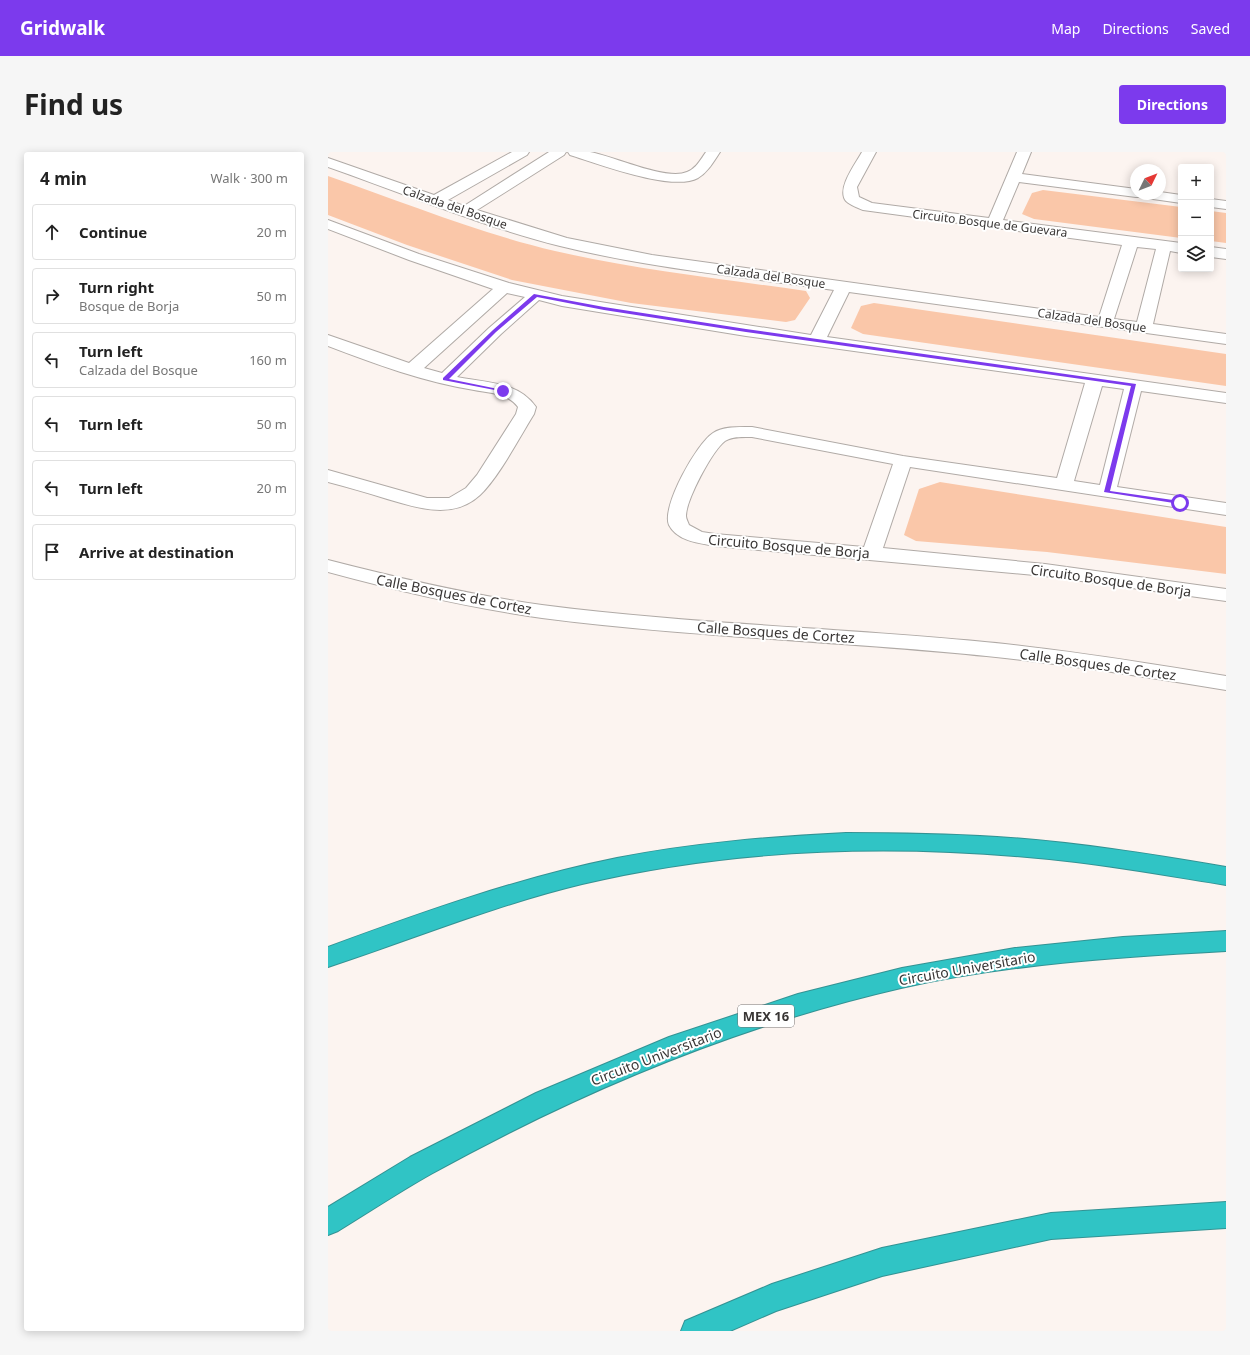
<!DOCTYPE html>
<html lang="en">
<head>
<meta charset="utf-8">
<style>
	:root { --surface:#fff; --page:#f6f6f6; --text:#222; --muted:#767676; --line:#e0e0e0; --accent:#7c3aed }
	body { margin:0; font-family:"Noto Sans",sans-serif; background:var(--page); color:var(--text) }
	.controls { position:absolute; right:12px; top:12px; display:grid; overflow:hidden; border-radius:4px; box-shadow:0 2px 10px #0003 }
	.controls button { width:36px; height:36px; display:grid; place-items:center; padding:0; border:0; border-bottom:1px solid var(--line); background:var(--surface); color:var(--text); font:20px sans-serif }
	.compass { position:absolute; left:802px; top:12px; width:36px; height:36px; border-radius:50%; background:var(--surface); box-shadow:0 2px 10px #0003; rotate:47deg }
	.stop { position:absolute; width:12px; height:12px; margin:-9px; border:3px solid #7c3aed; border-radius:50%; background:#fff }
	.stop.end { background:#7c3aed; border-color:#fff; box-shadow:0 1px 4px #0008 }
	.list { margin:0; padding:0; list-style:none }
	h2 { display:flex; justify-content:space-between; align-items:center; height:52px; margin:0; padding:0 16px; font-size:17px }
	h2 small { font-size:13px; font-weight:400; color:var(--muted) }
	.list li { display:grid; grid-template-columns:26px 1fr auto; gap:12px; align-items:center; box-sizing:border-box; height:56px; margin:0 8px 8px; padding:0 8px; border:1px solid var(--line); border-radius:4px }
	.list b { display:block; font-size:15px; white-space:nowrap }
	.list p { margin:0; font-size:13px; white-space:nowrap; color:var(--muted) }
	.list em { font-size:13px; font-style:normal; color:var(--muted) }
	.icon { flex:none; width:22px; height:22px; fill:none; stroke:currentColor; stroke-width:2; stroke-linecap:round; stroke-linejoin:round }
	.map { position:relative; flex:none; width:898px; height:1179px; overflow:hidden; border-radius:4px }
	header { display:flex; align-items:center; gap:24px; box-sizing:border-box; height:56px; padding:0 20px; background:var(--accent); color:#fff }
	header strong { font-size:19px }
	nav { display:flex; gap:22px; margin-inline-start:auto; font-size:14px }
	.intro { display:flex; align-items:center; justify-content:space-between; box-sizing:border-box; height:96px; padding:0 24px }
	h1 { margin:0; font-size:28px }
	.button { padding:10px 18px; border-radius:4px; background:var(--accent); color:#fff; font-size:14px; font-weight:700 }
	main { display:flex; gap:24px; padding:0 24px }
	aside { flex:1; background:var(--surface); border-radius:4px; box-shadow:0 2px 10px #0003 }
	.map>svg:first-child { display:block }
	.green { fill:#fac7a9 }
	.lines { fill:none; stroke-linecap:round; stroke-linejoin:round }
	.street-casing { stroke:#b0aaa6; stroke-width:2 }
	.highway-casing { stroke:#339293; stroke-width:2 }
	.street { fill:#fff; fill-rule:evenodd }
	.highway { fill:#30c4c5; fill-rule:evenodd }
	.route { fill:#7c3aed }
	.labels { text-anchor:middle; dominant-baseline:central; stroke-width:4; stroke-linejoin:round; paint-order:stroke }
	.far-street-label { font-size:12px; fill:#393635; stroke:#fff }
	.shield { fill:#fff; stroke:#747272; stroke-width:1 }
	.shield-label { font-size:13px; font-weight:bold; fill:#393635 }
	.street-label { font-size:14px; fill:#393635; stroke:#fff }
</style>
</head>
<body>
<header>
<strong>Gridwalk</strong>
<nav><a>Map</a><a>Directions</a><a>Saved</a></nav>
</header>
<div class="intro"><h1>Find us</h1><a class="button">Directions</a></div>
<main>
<aside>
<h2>4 min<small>Walk · 300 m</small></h2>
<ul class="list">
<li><svg class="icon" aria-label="ahead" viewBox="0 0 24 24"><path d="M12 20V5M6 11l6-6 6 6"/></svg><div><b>Continue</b></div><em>20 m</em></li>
<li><svg class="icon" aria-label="right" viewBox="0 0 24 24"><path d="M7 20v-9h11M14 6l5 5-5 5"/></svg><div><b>Turn right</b><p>Bosque de Borja</p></div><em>50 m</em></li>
<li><svg class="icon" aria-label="left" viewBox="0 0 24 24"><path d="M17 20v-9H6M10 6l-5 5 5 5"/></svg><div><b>Turn left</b><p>Calzada del Bosque</p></div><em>160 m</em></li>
<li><svg class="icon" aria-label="left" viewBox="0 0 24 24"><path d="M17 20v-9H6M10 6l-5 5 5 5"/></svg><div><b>Turn left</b></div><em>50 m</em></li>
<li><svg class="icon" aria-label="left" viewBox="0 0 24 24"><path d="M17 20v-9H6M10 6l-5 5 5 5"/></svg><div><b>Turn left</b></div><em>20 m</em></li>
<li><svg class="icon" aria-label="arrive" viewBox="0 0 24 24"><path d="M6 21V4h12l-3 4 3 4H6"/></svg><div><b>Arrive at destination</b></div></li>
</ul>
</aside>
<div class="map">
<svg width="898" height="1179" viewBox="0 0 898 1179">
	<rect width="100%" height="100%" fill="#fcf4f0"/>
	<g class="green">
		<path d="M0,24c75,26 150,57 227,75 83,19 168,28 251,40l4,7 -15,22 -9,2 -155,-19 -119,-23 -105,-35 -79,-30z"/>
		<polygon points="715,38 853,55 853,86 706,67 694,62 704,41"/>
		<polygon points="883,59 898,61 898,91 883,89"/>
		<polygon points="546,151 898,202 898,234 535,182 523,176 533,154"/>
		<polygon points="612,330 898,375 898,422 719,400 588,389 576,383 591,337"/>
	</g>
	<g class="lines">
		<g class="street-casing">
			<g id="street">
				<path d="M184,0h17l-2,3 -79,45 16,6 85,-54h17l-2,3 -87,55 90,28 85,17 447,62 23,-72 -259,-35c-5,-2 -13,-5 -17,-9 -10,-12 10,-38 16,-49h14l-19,35 2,10 13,6 117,15 28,-66h14l-9,22 114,15v5h24v-2l21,3v8l-42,-6h-3l-117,-15 -16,38 178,23v10l-11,-2 -17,73 73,10v10l-377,-52 -22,45 399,56v10l-85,-12 -24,96 109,16v12l-316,-48 -27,81 162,16 181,25v12l-181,-25 -330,-30c-16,-3 -38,-5 -46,-21 -8,-18 28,-82 44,-92 11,-7 27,-6 39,-6l151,29 154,22 28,-95 -339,-47 -184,-30 -23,-6 -38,34 -44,43c29,6 61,4 79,30l-2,7c-15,24 -35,63 -54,81 -28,26 -65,12 -96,3 -19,-6 -37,-11 -56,-16v-12l99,28h22l17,-10 11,-13 39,-61 2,-7c-10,-14 -29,-14 -44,-17 -50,-8 -99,-26 -146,-44v-11l81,28 84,-74 -84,-29 -81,-31v-9l91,34 90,29 53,13 249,39 23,-45c-91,-13 -185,-22 -274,-44 -79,-20 -155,-52 -232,-79v-9l106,37zM809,95l19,2 -19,73 -23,-3zM179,141l18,4 -36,31 -47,45 -18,-5zM774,234l22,3 -24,96 -26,-4zM424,285l141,27 -29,83 -149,-13 -13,-2 -13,-7c-1,-3 -3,-6 -3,-9 0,-16 26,-65 39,-75 7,-5 18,-4 27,-4z"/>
				<path d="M240,0c7,0 15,0 22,0 23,4 76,29 97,20 9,-3 14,-13 19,-20h14c-6,9 -12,20 -22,26 -26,14 -99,-14 -128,-23z"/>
				<polygon points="883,47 898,49 898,57 883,55"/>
				<polygon points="883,95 898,97 898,107 883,105"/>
				<path d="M0,408c70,18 142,35 214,45 154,20 309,23 463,39 74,8 148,20 221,32v14c-73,-12 -147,-24 -221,-32 -154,-17 -309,-20 -463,-40 -72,-10 -144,-27 -214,-46z"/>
			</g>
		</g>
		<g class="highway-casing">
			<g id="highway">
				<path d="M518,681c50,0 101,1 151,4 77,5 153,17 229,30v18c-50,-8 -100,-17 -150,-23 -164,-19 -333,-16 -494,22 -87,21 -169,55 -254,83v-20c95,-35 190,-69 289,-89 76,-15 152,-21 229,-25z"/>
				<path d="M898,779v20c-109,6 -218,13 -325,37 -165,38 -322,104 -470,186 -32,18 -62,38 -93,57l-10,4v-28l82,-50 126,-64 133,-56 129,-43 104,-26 113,-20 108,-11z"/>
				<polygon points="898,1050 898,1076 723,1087 554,1124 448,1159 402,1179 353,1179 357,1169 444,1132 554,1096 723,1061"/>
			</g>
		</g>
		<use href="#street" class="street"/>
		<use href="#highway" class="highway"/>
	</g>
	<polygon class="route" points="206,142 276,155 418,177 808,232 782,339 852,349 855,351 852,352 776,340 803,234 418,180 276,158 209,145 168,180 121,227 175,238 178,239 177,240 115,228 115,226 165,178"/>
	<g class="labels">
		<g class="far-street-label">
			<text transform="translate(127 55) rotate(19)">Calzada del Bosque</text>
			<text transform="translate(662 71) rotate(7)">Circuito Bosque de Guevara</text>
			<text transform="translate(443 124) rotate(8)">Calzada del Bosque</text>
			<text transform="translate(764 168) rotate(8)">Calzada del Bosque</text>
		</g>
		<rect class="shield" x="410" y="853" width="56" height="22" rx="3"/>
		<g class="shield-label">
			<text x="438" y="864">MEX 16</text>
		</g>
		<g class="street-label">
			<text transform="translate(461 394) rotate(5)">Circuito Bosque de Borja</text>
			<text transform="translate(783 428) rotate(8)">Circuito Bosque de Borja</text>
			<text transform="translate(126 442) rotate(11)">Calle Bosques de Cortez</text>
			<text transform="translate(448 480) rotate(4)">Calle Bosques de Cortez</text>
			<text transform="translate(770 512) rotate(8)">Calle Bosques de Cortez</text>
			<text transform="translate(639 816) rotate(-10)">Circuito Universitario</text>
			<text transform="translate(328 904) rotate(-21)">Circuito Universitario</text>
		</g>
	</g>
</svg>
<div class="controls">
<button>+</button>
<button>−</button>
<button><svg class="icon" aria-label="layers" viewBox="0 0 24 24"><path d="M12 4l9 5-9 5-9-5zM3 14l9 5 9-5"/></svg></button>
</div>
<svg class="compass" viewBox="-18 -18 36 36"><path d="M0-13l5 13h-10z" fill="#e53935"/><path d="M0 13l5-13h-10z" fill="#767676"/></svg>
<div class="stop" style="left:852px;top:351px"></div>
<div class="stop end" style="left:175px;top:239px"></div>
</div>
</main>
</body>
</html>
